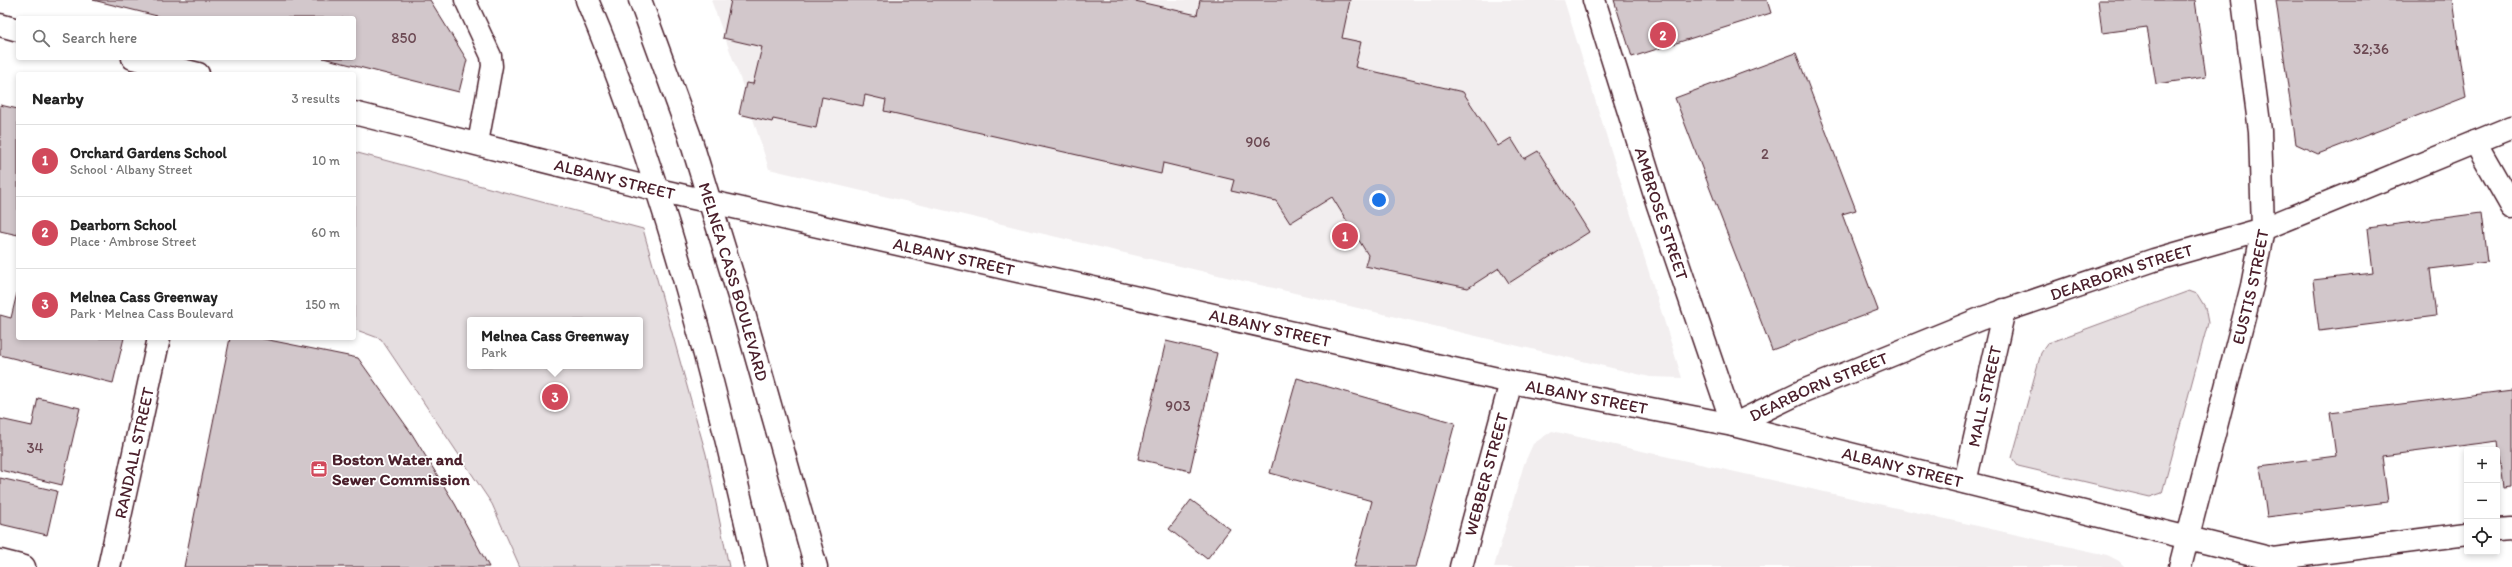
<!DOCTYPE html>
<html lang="en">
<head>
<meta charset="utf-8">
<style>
	:root { --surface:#fff; --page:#f6f6f6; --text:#222; --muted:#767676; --line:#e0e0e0; --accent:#d1495b }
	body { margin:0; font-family:Itim,sans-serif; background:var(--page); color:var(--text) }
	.controls { position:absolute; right:12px; bottom:12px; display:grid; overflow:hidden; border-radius:4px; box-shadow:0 2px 6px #0003 }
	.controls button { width:36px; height:36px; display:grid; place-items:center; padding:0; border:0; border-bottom:1px solid var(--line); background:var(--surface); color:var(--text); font:20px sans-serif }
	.you { position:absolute; left:1379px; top:200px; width:14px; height:14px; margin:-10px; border:3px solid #fff; border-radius:50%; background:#1a73e8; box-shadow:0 0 0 6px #1a73e833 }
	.badge { display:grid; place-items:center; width:26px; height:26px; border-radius:50%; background:var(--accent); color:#fff; font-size:13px; font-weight:700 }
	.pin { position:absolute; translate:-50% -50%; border:2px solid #fff; box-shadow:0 1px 4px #0006 }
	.popup { position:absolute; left:467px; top:317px; width:176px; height:52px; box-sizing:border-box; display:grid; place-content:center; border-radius:4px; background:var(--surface); filter:drop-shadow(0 1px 3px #0005); font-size:13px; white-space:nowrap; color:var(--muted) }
	.popup b { font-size:15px; color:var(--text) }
	.popup::after { content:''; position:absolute; left:50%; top:100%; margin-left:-8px; border:8px solid transparent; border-top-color:var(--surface) }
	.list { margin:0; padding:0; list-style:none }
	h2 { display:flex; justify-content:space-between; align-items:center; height:52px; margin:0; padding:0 16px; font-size:17px }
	h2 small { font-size:13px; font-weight:400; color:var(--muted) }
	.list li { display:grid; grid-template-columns:26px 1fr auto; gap:12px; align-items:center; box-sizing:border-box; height:72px; padding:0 16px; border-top:1px solid var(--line) }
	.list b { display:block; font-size:15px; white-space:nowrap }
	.list p { margin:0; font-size:13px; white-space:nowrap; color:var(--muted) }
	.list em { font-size:13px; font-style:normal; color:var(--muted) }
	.icon { flex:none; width:22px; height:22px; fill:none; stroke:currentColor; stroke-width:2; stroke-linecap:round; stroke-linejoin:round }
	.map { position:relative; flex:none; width:2512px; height:567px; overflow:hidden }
	.search { position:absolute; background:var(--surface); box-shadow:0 2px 6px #0003; left:16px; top:16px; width:340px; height:44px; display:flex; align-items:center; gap:10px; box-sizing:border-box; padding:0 14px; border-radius:4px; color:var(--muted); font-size:15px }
	.panel { position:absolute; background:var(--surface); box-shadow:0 2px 6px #0003; left:16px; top:72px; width:340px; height:268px; border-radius:4px }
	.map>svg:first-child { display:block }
	.built { fill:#f2eeef }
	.green { fill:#e5dee0; stroke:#987e86; fill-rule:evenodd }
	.building { fill:#d2c7cb; stroke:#4a1f2b }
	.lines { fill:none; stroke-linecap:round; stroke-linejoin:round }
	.service-casing { stroke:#4a1f2b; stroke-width:23 }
	.minor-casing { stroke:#4a1f2b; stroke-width:25 }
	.secondary-casing { stroke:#4a1f2b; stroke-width:25 }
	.primary-casing { stroke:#4a1f2b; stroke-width:25 }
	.service { stroke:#fff; stroke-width:20 }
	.minor { stroke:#fff; stroke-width:22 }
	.secondary { stroke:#fff; stroke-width:22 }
	.primary { stroke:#fff; stroke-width:22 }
	.labels { text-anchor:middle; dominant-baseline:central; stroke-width:3.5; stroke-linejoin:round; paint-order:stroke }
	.number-label { font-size:15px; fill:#6c4953 }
	.street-label { font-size:17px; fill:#4a1f2b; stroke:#fff }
	.poi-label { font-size:17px; font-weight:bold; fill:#4a1f2b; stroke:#fff; text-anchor:start }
</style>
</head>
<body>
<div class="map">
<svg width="2512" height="567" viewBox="0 0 2512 567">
	<rect width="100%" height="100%" fill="#fff"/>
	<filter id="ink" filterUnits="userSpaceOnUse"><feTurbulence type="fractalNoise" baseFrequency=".025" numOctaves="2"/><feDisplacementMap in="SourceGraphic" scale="8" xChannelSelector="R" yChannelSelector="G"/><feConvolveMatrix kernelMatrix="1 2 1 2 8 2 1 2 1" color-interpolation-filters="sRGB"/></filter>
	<g filter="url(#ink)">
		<g class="built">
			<polygon points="711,0 1564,0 1682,378 1650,377 769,169 741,81"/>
			<polygon points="1552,431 2107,555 2119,561 2125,567 1494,567 1524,464 1533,444"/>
		</g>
		<g class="green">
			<path d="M354,152l289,77 63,225 23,113h-209l-28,-63 -111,-165 -27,-10zM470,320h170v46h-170z"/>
			<polygon points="2189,291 2197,294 2205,307 2208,323 2162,493 2150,497 2018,466 2012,458 2041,353 2048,343"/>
		</g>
		<g class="building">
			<polygon points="93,0 430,0 467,60 459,92 323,58 354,58 354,18 165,18"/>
			<polygon points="731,0 1131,0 1197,15 1200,0 1350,0 1342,38 1361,42 1355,67 1463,92 1498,146 1511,138 1524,159 1538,151 1589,232 1509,283 1499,268 1468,288 1365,266 1368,255 1332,197 1290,223 1276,201 1231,191 1234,180 1163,163 1161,174 884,111 886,100 865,95 863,106 822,97 816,128 773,119 772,122 739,114 746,83 753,84 762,47 723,38"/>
			<polygon points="1614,0 1767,0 1771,13 1632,57"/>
			<polygon points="2098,0 2195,0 2206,77 2156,84 2147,27 2102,33"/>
			<polygon points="2276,0 2452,0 2466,97 2318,154 2296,144"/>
			<polygon points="1796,53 1856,210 1842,214 1878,310 1772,350 1675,98"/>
			<polygon points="0,105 18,109 18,235 0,231"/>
			<polygon points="2481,213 2487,262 2430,269 2436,316 2319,331 2313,280 2373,273 2368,228"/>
			<polygon points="18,289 18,338 124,338 113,383 0,355 0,315 11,318"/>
			<polygon points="230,338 259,338 358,358 412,434 455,504 489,567 184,567"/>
			<polygon points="1166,341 1217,353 1190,471 1138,459"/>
			<polygon points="1297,378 1455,423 1416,567 1354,567 1372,501 1270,473"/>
			<polygon points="2512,390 2512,487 2504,488 2498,441 2382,456 2388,502 2267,517 2260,466 2336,456 2330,413"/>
			<polygon points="38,398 80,408 62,485 0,470 0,419 32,426"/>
			<polygon points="0,478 57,491 47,535 0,524"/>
			<polygon points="1191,500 1230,529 1207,559 1169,529"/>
		</g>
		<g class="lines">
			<g class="service-casing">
				<polyline id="service" points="465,0 491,56 492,66 478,143"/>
			</g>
			<g class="minor-casing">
				<g id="minor">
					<path id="s1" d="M1594,0l64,205 75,220 540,134 194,-25"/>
					<polyline points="2475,142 2512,207"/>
					<path id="s2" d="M1965,482l39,-172"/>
					<polyline points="2497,530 2512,529"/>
					<polyline points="0,561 24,567"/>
					<path id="s3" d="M109,567l50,-229"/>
					<path id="s4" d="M1461,567l50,-185"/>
					<path id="s5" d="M2180,567l72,-281 11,-57 -3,-98 -17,-131"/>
				</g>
			</g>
			<g class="secondary-casing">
				<g id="secondary">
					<polyline points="0,25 18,30"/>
					<polyline points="133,58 198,74"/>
					<path id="s6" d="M354,113l304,77 853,192 222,43 70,-34 177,-72 174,-59 109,-31 249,-102"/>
				</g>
			</g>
			<g class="primary-casing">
				<g id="primary">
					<path d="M587,0c77,182 126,374 169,567"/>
					<path id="s7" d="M640,0l49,134 52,169 75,264"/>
				</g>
			</g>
			<use href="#service" class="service"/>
			<use href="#minor" class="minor"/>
			<use href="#secondary" class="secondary"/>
			<use href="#primary" class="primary"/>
		</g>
	</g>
	<defs>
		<g id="office-square" transform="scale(0.9)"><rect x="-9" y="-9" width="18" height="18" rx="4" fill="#d1495b" stroke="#fff"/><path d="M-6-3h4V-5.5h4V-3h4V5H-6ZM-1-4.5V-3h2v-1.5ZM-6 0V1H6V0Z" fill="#fff"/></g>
	</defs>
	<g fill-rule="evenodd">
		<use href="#office-square" x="319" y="469"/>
	</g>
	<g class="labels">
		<g class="number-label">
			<text x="404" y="38">850</text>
			<text x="2371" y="49">32;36</text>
			<text x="1258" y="142">906</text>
			<text x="1765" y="154">2</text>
			<text x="1178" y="406">903</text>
			<text x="35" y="448">34</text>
		</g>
		<g class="street-label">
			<text stroke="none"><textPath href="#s6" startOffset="269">ALBANY STREET</textPath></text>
			<text stroke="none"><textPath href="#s1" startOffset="224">AMBROSE STREET</textPath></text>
			<text stroke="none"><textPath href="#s6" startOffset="617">ALBANY STREET</textPath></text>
			<text stroke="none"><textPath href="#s6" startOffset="1832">DEARBORN STREET</textPath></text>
			<text stroke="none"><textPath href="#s7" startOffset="297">MELNEA CASS BOULEVARD</textPath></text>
			<text stroke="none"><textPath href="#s5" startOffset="289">EUSTIS STREET</textPath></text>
			<text stroke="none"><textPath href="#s6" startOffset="941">ALBANY STREET</textPath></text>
			<text stroke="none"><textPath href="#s6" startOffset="1508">DEARBORN STREET</textPath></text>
			<text stroke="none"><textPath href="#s6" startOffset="1265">ALBANY STREET</textPath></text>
			<text stroke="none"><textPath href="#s2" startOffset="88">MALL STREET</textPath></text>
			<text stroke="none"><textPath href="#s3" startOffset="117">RANDALL STREET</textPath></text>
			<text stroke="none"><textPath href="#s1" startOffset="622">ALBANY STREET</textPath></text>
			<text stroke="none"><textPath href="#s4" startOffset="96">WEBBER STREET</textPath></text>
		</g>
		<g class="poi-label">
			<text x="332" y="459">Boston Water and<tspan x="332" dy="20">Sewer Commission</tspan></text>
		</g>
	</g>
</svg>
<div class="controls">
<button>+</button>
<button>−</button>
<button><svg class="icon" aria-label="locate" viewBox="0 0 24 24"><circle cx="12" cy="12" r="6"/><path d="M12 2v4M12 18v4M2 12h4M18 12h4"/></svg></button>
</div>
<div class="you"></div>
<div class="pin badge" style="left:1345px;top:236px">1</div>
<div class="pin badge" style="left:1663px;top:35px">2</div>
<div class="pin badge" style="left:555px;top:397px">3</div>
<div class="popup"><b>Melnea Cass Greenway</b>Park</div>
<div class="search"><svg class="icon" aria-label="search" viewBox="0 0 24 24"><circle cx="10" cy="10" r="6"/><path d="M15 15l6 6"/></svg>Search here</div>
<section class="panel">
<h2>Nearby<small>3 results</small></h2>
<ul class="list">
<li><span class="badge">1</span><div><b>Orchard Gardens School</b><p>School · Albany Street</p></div><em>10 m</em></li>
<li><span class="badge">2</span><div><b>Dearborn School</b><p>Place · Ambrose Street</p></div><em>60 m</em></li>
<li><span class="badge">3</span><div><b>Melnea Cass Greenway</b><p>Park · Melnea Cass Boulevard</p></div><em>150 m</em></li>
</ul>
</section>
</div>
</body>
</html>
